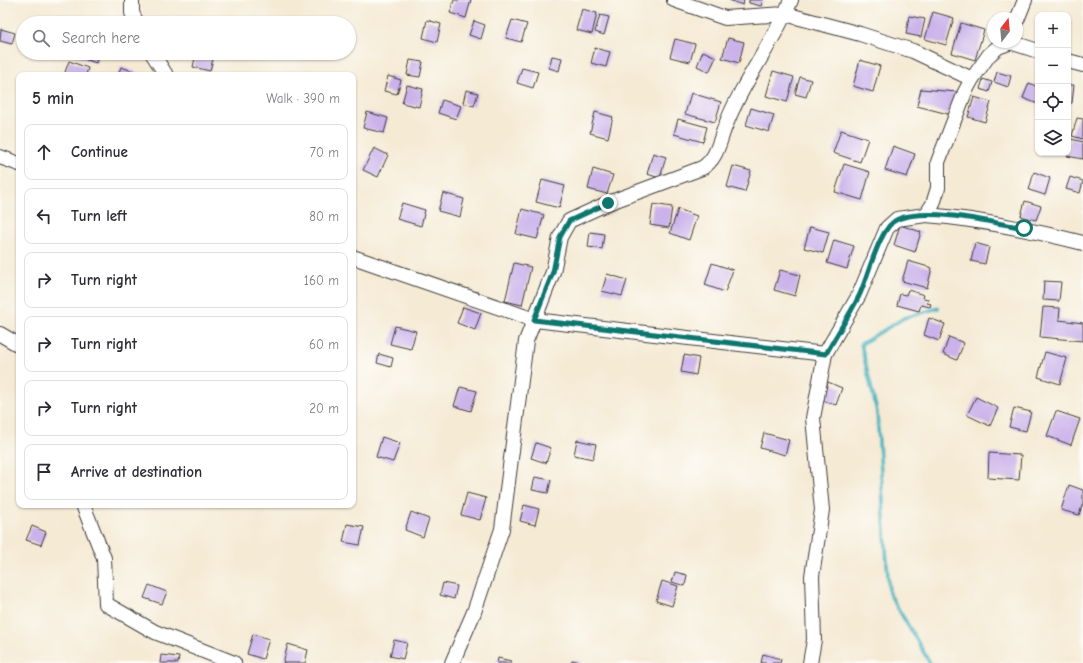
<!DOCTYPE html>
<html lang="en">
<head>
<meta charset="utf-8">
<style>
	:root { --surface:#fff; --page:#f7f7f7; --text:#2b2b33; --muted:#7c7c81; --line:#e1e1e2 }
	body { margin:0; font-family:"Comic Neue",sans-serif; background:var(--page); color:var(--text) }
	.controls { position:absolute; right:12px; top:12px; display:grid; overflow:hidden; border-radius:8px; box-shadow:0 1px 3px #0004 }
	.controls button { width:36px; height:36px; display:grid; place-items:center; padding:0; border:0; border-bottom:1px solid var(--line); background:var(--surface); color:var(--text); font:20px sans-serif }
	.compass { position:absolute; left:987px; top:12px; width:36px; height:36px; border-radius:50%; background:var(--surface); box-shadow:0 1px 3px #0004; rotate:16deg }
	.stop { position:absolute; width:12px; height:12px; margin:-9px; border:3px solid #0f766e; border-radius:50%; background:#fff }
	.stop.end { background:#0f766e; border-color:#fff; box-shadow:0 1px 4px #0008 }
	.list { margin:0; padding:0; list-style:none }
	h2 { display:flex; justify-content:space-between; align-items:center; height:52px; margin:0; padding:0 16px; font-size:17px }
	h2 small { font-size:13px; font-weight:400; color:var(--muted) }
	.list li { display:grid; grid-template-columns:26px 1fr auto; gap:12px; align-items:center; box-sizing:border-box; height:56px; margin:0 8px 8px; padding:0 8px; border:1px solid var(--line); border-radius:8px }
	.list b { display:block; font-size:15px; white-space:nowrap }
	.list em { font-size:13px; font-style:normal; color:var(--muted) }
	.icon { flex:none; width:22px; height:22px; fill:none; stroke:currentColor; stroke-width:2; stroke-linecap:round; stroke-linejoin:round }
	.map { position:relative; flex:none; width:1083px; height:663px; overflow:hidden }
	.search { position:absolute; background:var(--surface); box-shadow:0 1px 3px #0004; left:16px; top:16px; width:340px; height:44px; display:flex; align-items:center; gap:10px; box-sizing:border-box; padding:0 14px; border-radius:22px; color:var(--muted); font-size:15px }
	.panel { position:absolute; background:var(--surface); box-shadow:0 1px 3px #0004; left:16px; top:72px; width:340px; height:436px; border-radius:8px }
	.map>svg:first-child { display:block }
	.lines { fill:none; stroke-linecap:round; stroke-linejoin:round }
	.stream { stroke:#45b3bf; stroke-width:3.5 }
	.building { fill:#cbb2eb }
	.minor-casing { stroke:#3d3b38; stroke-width:16 }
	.minor { stroke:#fff; stroke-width:14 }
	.route { stroke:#0f766e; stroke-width:5 }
</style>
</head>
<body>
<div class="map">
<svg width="1083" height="663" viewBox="0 0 1083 663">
	<rect width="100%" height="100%" fill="#fdfcf7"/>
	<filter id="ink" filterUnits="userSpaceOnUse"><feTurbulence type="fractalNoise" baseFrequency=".025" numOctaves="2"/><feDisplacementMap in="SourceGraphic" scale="8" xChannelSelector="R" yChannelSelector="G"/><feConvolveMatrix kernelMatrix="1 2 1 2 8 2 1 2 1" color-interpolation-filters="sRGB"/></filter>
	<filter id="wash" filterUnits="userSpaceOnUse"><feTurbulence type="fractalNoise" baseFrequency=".012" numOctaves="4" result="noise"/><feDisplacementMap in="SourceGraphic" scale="16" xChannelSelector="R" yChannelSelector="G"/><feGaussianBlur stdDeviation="0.9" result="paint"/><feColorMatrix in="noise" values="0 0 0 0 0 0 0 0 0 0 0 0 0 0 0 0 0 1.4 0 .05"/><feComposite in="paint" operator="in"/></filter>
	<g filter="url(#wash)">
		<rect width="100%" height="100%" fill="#f5ead4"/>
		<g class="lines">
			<polyline class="stream" points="930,663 889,593 877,412 861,344 904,318 938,308"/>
		</g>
		<g id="blocks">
			<g class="building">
				<polygon points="454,0 471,0 466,18 450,13"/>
				<polygon points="729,0 744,0 743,5"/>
				<polygon points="749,0 763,0 761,6 749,3"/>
				<polygon points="582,9 597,13 592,34 576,30"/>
				<polygon points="933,12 954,18 946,45 925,39"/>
				<polygon points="600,15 609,17 604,35 595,32"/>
				<polygon points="909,16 925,19 921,37 906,34"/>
				<polygon points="427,20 441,24 437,42 423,38"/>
				<polygon points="512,20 527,24 521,42 506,38"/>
				<polygon points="474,21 485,25 481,39 469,35"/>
				<polygon points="961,23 984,30 975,60 952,53"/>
				<polygon points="1,29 15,33 12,44 0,41"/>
				<polygon points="728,38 744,42 739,63 722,58"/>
				<polygon points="675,39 695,44 690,62 670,57"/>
				<polygon points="595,48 610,52 606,67 591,63"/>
				<polygon points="703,51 716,57 709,72 697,66"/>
				<polygon points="76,53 99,53 96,63 75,56"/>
				<polygon points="196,53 214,55 210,71 193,67"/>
				<polygon points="552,56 562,58 559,71 549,68"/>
				<polygon points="410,60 423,62 420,77 407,75"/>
				<polygon points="860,60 880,66 873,92 853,86"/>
				<polygon points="69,61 88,68 86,75 64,75"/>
				<polygon points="121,67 136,72 135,75 118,75"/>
				<polygon points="522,68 538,72 533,88 517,83"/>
				<polygon points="773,71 794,77 787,102 766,96"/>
				<polygon points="997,72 1011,76 1008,87 994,82"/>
				<polygon points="388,76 401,80 397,94 384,91"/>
				<polygon points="800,77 811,80 806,97 795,94"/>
				<polygon points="983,79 992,82 989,92 980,89"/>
				<polygon points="1029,83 1038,87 1038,104 1023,98"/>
				<polygon points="407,85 423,89 419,107 402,103"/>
				<polygon points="1068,85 1074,85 1072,103 1068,103"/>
				<polygon points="921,89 957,92 952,115 917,106"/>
				<polygon points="466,90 478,93 474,106 463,103"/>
				<polygon points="691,93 721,102 715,122 685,114"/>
				<polygon points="974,97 991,102 985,122 968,117"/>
				<polygon points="442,100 461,106 456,119 438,113"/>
				<polygon points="751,108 774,115 769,132 746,125"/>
				<polygon points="367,112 388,118 384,133 363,128"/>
				<polygon points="595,112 613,117 608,138 590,133"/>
				<polygon points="1077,118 1083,119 1083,139 1072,136"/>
				<polygon points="678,119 707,127 703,142 674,134"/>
				<polygon points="841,130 868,139 860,162 833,153"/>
				<polygon points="1071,139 1083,142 1083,159 1067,156"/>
				<polygon points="893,146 915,154 907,177 885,170"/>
				<polygon points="374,148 388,155 378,177 363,170"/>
				<polygon points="653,153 666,157 660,178 647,174"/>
				<polygon points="844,164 870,172 862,200 835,192"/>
				<polygon points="733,166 751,171 745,192 727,187"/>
				<polygon points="593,169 613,175 607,194 588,189"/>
				<polygon points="1034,172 1050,178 1045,195 1029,190"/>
				<polygon points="1070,177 1083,181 1080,193 1066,189"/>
				<polygon points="542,180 565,186 559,208 536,202"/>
				<polygon points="443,193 464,199 460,217 438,211"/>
				<polygon points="1025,201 1041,206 1036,220 1021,216"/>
				<polygon points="402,203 425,210 421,226 397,219"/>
				<polygon points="653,204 672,207 669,228 650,225"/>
				<polygon points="522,209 544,215 537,239 516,234"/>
				<polygon points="678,209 697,216 689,240 670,233"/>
				<polygon points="900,225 921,232 915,252 894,245"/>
				<polygon points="810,227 829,232 823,253 804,248"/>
				<polygon points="590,232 604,234 602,249 588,247"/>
				<polygon points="834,240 854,246 847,269 827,263"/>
				<polygon points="975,243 989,247 985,264 971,261"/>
				<polygon points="908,261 932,268 927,288 902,281"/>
				<polygon points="514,263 531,267 522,305 505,301"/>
				<polygon points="712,263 733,270 725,292 705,285"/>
				<polygon points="780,270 800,275 795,296 774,290"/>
				<polygon points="607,274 627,280 622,296 602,291"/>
				<polygon points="1044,281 1061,282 1059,301 1043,300"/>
				<polygon points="908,290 924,295 923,298 928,299 927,303 931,304 930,307 921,305 919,311 897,305 900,294 906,295"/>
				<polygon points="463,307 481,313 475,330 457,323"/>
				<polygon points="1043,307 1060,308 1059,320 1083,323 1083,341 1040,337"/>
				<polygon points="929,318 945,324 939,341 924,335"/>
				<polygon points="395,326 416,331 411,349 390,344"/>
				<polygon points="949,337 964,343 957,360 943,354"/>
				<polygon points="1045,352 1067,358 1060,384 1038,377"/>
				<polygon points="379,354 393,358 391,367 377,363"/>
				<polygon points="684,355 699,358 696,375 681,372"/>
				<polygon points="828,382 842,388 836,405 822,400"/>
				<polygon points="460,387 477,391 471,411 454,406"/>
				<polygon points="976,397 998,408 990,426 967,415"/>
				<polygon points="1014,408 1031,412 1026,431 1009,427"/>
				<polygon points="1056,411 1080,419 1071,445 1047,436"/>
				<polygon points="764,433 789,440 785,455 760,448"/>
				<polygon points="382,437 400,443 393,462 376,457"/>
				<polygon points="577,440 596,444 593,459 574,455"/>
				<polygon points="536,443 551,448 546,463 531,458"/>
				<polygon points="989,453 1021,455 1019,480 988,478"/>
				<polygon points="535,477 551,480 548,493 532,490"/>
				<polygon points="1069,485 1083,490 1083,503 1079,515 1061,510"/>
				<polygon points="467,493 486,498 480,520 461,515"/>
				<polygon points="524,505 539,509 535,525 520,521"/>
				<polygon points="411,512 429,519 423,537 405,530"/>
				<polygon points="347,524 364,527 360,545 343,542"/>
				<polygon points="32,526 46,532 41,545 26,540"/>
				<polygon points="675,572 687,575 685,586 672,582"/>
				<polygon points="662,581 678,586 672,606 656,601"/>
				<polygon points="443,583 457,586 454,599 440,595"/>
				<polygon points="149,585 167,592 162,604 144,598"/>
				<polygon points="253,634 269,639 263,659 247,654"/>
				<polygon points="394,640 407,643 403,659 390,656"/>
				<polygon points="288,644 308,650 305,663 283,663"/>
				<polygon points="763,654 781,659 780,663 761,663"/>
				<polygon points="161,655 179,657 178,663 160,663"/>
				<polygon points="498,658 511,661 511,663 497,663"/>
				<polygon points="572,660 581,662 581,663 571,663"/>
			</g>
		</g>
	</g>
	<g filter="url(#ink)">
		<use href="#blocks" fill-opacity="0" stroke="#3d3b38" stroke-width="1"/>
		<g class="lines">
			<g class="minor-casing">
				<g id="minor">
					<polyline points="132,0 132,13 137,23"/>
					<polyline points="674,0 725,18 785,14 860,34 913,51 972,79"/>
					<polyline points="1017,20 1025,0"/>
					<polyline points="1010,42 1038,51"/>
					<polyline points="152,53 166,75"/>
					<polyline points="1068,61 1083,65"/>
					<polyline points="0,157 19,164"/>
					<path d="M926,215c54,4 105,15 157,28"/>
					<polyline points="353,257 535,320 825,354"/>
					<polyline points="0,334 19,345"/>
					<polyline points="83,505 104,558 106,604 155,632 234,663"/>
					<path d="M452,663l22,-51 28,-83 24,-188 27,-69 7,-35 9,-16 39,-18 94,-35c15,-9 17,-26 23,-41 17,-45 48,-83 66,-127"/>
					<polyline points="810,663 814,640 812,576 822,510 813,418 825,354 859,295 887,228 897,219 926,215 933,204 938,188 938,162 965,92 972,79 989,55 998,47 1009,43"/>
				</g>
			</g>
			<use href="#minor" class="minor"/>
		</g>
	</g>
	<g class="lines" filter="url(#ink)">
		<path class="route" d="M608,203l-39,18 -9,16 -7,35 -19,48 292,34c11,-20 23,-38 33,-58 9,-18 20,-70 39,-77 31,-12 93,3 126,9"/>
	</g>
</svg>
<div class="controls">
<button>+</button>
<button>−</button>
<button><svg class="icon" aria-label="locate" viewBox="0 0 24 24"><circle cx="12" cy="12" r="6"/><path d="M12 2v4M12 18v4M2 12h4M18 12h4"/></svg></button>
<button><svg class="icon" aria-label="layers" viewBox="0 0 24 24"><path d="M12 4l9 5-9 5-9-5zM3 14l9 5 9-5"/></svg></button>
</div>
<svg class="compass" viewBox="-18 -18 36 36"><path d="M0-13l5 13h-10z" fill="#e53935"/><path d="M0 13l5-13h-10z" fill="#7c7c81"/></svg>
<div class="stop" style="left:1024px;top:228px"></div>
<div class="stop end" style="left:608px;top:203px"></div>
<div class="search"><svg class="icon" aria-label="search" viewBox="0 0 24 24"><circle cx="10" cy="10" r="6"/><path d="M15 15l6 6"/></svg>Search here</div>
<section class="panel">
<h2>5 min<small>Walk · 390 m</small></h2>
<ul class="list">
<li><svg class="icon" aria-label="ahead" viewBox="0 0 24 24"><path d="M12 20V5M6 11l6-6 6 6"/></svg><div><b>Continue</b></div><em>70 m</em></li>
<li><svg class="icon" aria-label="left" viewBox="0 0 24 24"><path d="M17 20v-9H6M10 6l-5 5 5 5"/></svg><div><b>Turn left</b></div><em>80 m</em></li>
<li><svg class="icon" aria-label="right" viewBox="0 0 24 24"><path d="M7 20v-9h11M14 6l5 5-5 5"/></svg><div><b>Turn right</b></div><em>160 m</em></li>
<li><svg class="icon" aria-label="right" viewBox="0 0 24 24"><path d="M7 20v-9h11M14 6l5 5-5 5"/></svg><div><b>Turn right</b></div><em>60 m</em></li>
<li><svg class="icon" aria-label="right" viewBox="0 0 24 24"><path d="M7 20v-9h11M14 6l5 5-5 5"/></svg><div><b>Turn right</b></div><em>20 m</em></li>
<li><svg class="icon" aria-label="arrive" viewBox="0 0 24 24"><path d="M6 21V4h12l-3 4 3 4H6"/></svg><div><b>Arrive at destination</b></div></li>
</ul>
</section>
</div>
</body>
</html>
